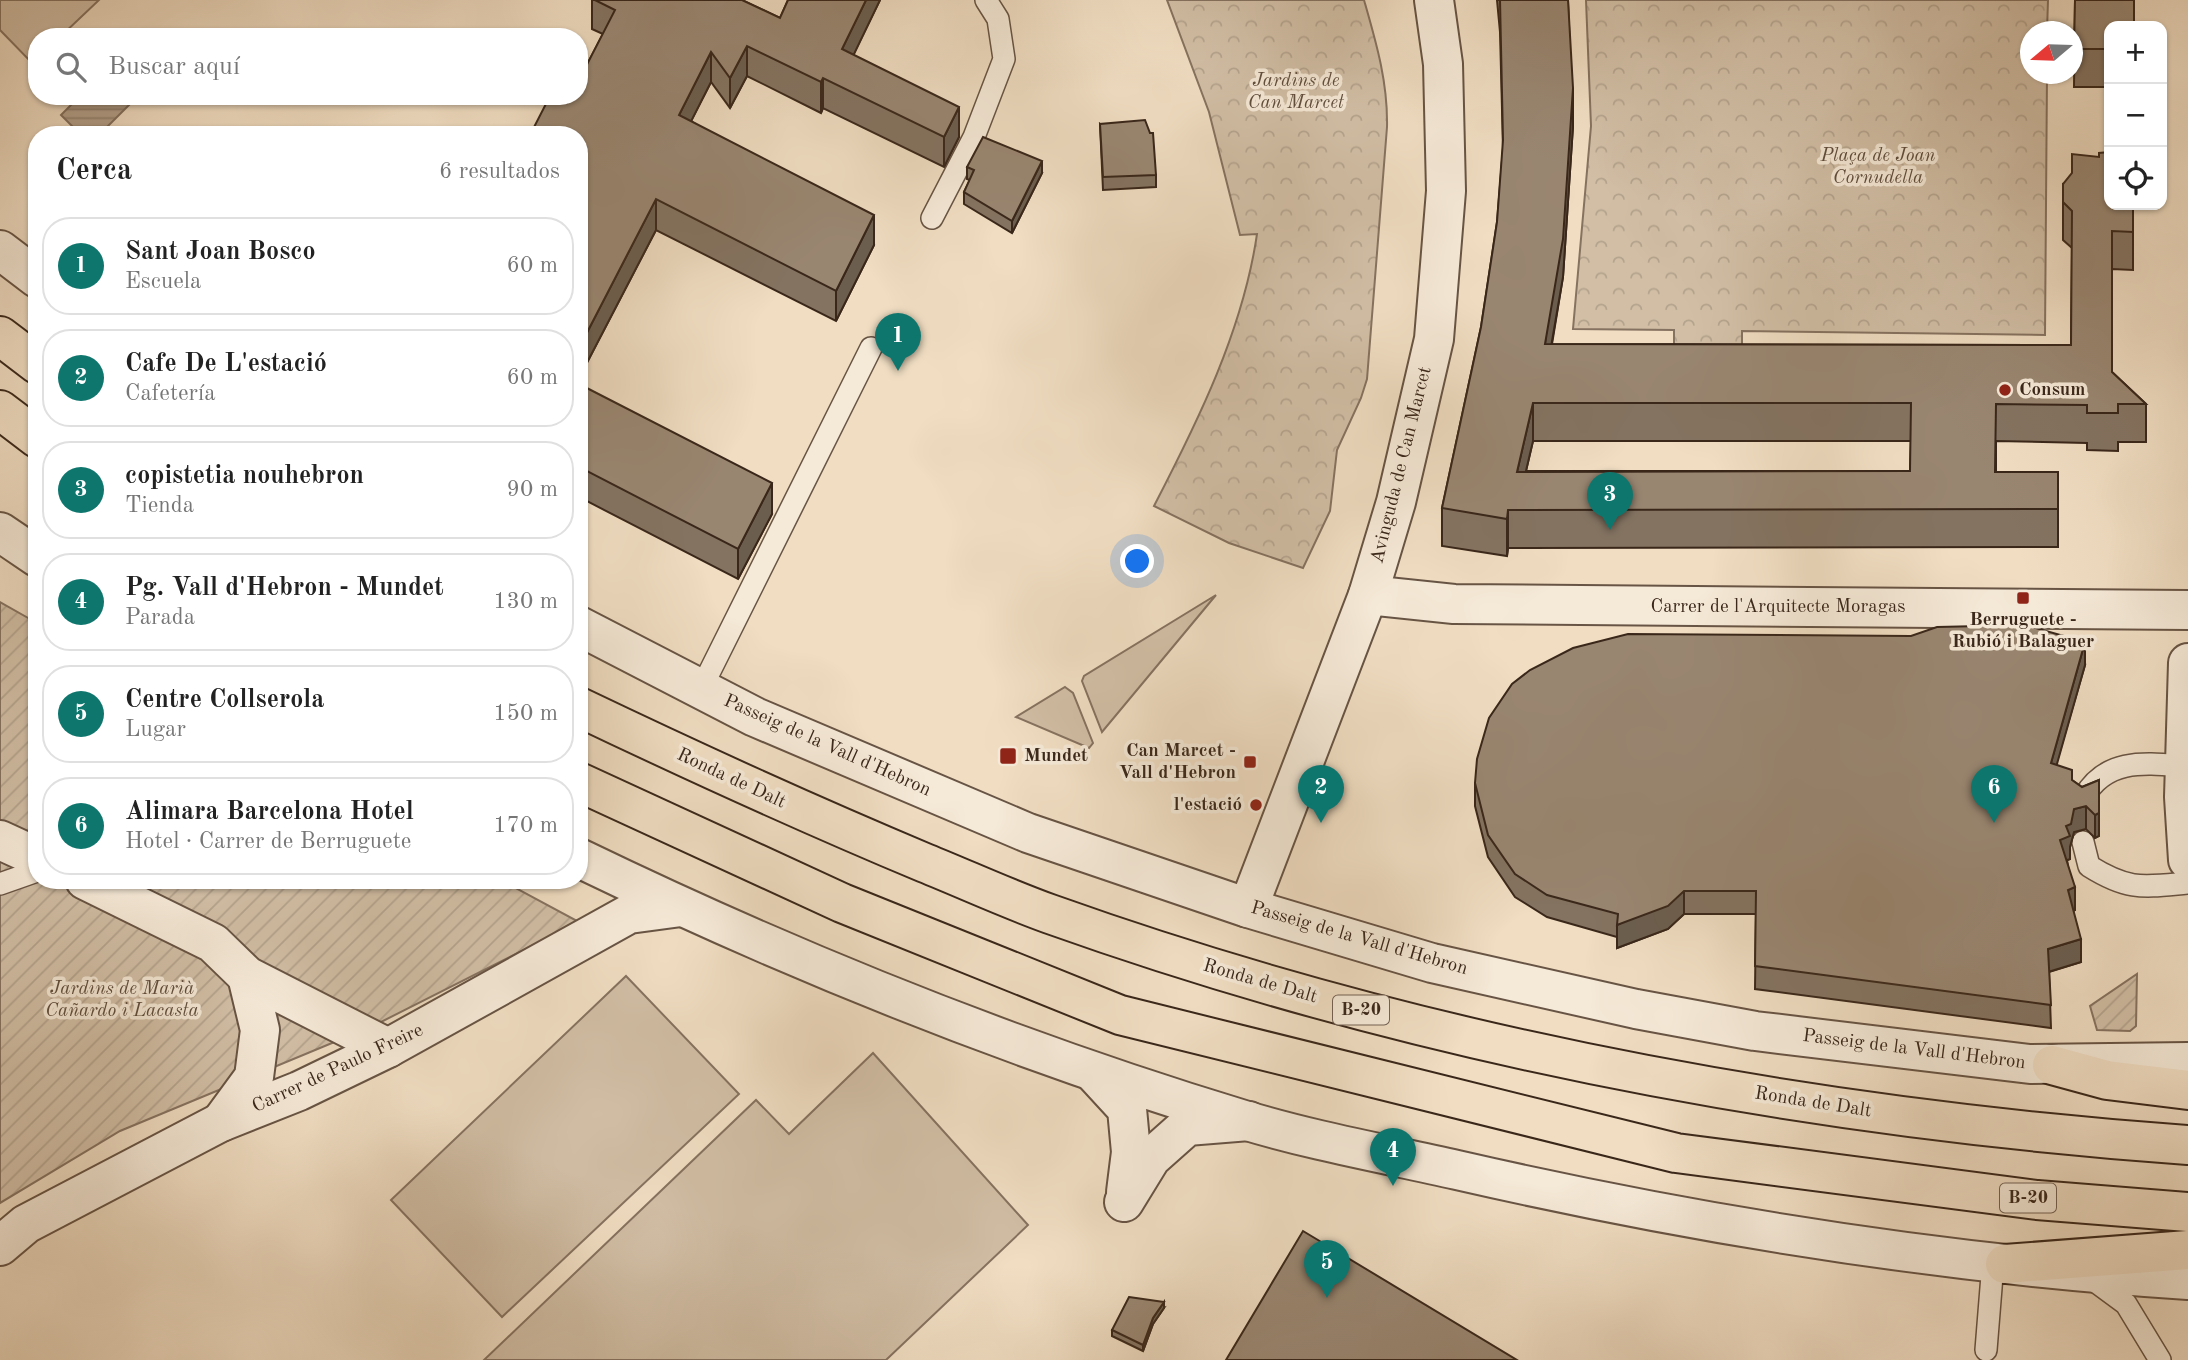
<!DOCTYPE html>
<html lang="es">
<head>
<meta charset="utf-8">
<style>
	:root { --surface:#fff; --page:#f2f2f2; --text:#222; --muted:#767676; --line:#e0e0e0; --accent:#0f766e }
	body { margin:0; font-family:"Old Standard TT",serif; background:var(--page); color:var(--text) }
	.controls { position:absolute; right:21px; top:21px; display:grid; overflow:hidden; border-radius:14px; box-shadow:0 2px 5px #0004 }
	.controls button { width:63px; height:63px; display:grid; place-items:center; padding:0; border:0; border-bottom:2px solid var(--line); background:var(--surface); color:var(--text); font:35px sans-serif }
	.compass { position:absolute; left:2020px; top:21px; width:63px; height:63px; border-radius:50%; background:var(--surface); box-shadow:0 2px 5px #0004; rotate:251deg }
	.you { position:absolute; left:1138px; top:562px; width:24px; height:24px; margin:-18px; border:5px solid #fff; border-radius:50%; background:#1a73e8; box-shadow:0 0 0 10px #1a73e833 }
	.badge { display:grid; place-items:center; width:46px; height:46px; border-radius:50%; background:var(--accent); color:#fff; font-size:23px; font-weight:700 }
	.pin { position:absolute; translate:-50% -58px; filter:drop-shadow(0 2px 4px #0008) }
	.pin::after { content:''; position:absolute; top:37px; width:24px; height:21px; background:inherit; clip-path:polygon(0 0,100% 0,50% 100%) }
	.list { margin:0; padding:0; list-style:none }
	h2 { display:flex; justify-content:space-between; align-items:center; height:91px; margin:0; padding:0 28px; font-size:30px }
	h2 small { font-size:23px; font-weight:400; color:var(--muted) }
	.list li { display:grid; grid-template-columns:46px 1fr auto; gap:21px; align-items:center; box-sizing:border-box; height:98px; margin:0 14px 14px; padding:0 14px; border:2px solid var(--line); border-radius:28px }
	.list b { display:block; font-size:26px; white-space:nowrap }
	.list p { margin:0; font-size:23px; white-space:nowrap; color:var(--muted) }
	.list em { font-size:23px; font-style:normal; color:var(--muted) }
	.icon { flex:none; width:38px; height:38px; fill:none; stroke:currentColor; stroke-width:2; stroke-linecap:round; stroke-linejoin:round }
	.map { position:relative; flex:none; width:2188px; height:1360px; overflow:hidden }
	.search { position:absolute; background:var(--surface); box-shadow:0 2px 5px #0004; left:28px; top:28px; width:560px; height:77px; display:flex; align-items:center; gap:18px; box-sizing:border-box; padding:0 24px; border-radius:28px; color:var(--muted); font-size:26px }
	.panel { position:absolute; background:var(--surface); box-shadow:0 2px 5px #0004; left:28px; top:126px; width:560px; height:763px; border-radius:28px }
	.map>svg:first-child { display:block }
	.grass { fill:#d1bea5; stroke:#867260; stroke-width:2 }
	.forest { fill:url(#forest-crowns); stroke:#867260; stroke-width:2 }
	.garden { fill:url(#garden-furrows); stroke:#867260; stroke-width:2 }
	.water { fill:url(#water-rules); stroke:#826f5d; stroke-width:2 }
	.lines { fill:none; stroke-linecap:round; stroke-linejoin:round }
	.service-casing { stroke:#685444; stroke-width:24 }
	.minor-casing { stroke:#685444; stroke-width:42 }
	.tertiary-casing { stroke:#685444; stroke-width:42 }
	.trunk-casing { stroke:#3a271a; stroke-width:42 }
	.service { stroke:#f5e9d7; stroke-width:21 }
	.minor { stroke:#f5e9d7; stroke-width:38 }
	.tertiary { stroke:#f5e9d7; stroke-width:38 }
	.trunk { stroke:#f0ddc2; stroke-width:38 }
	.wall { fill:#847361; stroke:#3a271a; stroke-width:2; fill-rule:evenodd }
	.shaded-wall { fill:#6b5e4f; stroke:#3a271a; stroke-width:2 }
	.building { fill:#998671; stroke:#3a271a; stroke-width:2; fill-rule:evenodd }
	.poi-dot { fill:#8f2418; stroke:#f5e9d7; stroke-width:2.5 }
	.labels { text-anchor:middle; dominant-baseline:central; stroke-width:7; stroke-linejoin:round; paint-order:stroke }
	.shield { fill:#f5e9d7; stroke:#726153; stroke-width:2 }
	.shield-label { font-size:18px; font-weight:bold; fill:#3a271a }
	.park-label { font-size:19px; font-style:italic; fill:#604d3d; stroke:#f5e9d7 }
	.poi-label { font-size:19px; font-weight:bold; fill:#3a271a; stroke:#f5e9d7; text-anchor:start }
	.street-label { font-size:19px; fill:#3a271a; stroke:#f5e9d7 }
</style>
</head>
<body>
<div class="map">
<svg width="2188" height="1360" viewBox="0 0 2188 1360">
	<defs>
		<pattern id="forest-crowns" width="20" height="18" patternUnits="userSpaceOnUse" patternTransform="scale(1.75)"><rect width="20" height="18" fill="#d1bea5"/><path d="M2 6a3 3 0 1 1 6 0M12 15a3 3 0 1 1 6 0" fill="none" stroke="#b4a38d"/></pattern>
		<pattern id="garden-furrows" width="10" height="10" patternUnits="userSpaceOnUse" patternTransform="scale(1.75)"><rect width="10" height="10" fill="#d1bea5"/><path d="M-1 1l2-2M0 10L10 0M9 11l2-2" fill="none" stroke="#b4a38d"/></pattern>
		<pattern id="water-rules" width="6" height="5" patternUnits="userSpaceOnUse" patternTransform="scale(1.75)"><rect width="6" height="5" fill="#b29f89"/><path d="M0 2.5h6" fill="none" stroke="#92826f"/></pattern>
	</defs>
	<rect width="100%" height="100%" fill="#f0ddc2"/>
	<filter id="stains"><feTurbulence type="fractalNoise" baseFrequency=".00286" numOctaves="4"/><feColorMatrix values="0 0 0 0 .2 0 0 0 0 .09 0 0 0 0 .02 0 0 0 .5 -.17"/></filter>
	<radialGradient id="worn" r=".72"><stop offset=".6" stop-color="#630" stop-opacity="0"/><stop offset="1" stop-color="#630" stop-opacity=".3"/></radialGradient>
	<g class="grass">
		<polygon points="0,0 99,0 60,37 37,37 37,59 32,63 0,30"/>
		<polygon points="1216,595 1102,732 1082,681 1084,676"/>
		<polygon points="1065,687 1073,693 1093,743 1089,748 1016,717"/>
		<polygon points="626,976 739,1094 502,1317 391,1200"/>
		<polygon points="873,1053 1028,1225 886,1360 484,1360 756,1100 789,1134"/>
	</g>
	<g class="forest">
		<path d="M1167,0h197c12,42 24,82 23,127l-20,252 -6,19 -24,52 -7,61 -27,57 -74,-25 -75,-37c44,-85 89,-176 103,-272l-17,1 -31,-123z"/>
		<polygon points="1586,0 2048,0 2047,31 2030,32 2030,74 2047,74 2045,335 1742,331 1742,364 1674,364 1674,330 1573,329 1591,126"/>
	</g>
	<g class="garden">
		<polygon points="0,602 37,623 37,880 501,880 579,922 373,1026 120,1131 0,1203"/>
		<polygon points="2137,974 2136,1026 2130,1031 2097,1030 2090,1006"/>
	</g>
	<polygon class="water" points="80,96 138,96 99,135 81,135 61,115"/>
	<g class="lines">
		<g class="service-casing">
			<g id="service">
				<polyline points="932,218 974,137 1004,59 998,19 986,0"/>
				<polyline points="701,689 871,348"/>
				<path d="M2084,797c22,-39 61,-34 100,-31"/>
				<path d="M2083,842l6,24c40,25 54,21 99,17"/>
				<polyline points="0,884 37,871"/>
				<polyline points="2088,1276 2126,1304 2160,1360"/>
				<polyline points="1986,1350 1993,1263"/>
			</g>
		</g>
		<g class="minor-casing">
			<g id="minor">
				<polyline points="1368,595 1454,604 2188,610"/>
				<polyline points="2188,663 2184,797 2188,860"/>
				<polyline points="0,840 37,857"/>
				<polyline points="85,880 213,943 247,976 388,1048"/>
				<polyline points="1093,1072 1127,1109 1131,1152 1126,1192"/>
				<polyline points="221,1122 254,1077 260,1030 247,976"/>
				<polyline points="1124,1202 1151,1158 1187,1126 1249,1121"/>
				<polyline points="0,1246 26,1224 221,1122 299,1091 388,1048 629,914 681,907"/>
			</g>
		</g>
		<g class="tertiary-casing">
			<g id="tertiary">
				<polyline points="0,250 37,278"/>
				<polyline points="0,532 37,557"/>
				<polyline points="579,626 755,717 1028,833 1248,908 1432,963 1636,1009 1755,1031 2030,1064 2188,1062"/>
				<path d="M579,858c215,104 437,193 665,262 69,21 142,34 213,50 240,55 485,94 731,110"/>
				<polyline points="1248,908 1368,595 1396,502 1434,339 1446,191 1443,64 1434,0"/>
			</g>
		</g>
		<g class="trunk-casing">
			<g id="trunk">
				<polyline points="0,336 37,364"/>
				<polyline points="0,410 37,438"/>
				<path d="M579,707c115,55 229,107 346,156 42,17 83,36 125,51 367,131 750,203 1138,231"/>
				<polyline points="579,782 842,903 1120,1015 1676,1153 2037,1200 2188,1212"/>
				<polyline points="2052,1065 2107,1080 2188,1090"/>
				<polyline points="2005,1264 2188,1250"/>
			</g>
		</g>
		<use href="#service" class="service"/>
		<use href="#minor" class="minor"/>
		<use href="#tertiary" class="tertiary"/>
		<use href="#trunk" class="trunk"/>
	</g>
	<g class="wall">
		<polygon points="592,0 742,0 780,18 788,0 880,0 853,55 959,137 944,167 823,108 821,113 747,76 730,108 711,82 691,121 874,245 836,321 656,230 579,378 579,135 567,103 603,34 592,29"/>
		<path d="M1497,0h71l5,126 -10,151 -11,67 519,1 1,-97 -9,-8v-56l70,21v65l-21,-1v103l34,32v38h-28v9l-31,-1v-7l-91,-2v31h62v75l-550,1 -1,8 -65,-10v-38l39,-181 16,-105 6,-74 -3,-116zM1533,441h378l-1,30h-384z"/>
		<polygon points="2075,0 2109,26 2109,87 2074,87"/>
		<polygon points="1100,124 1156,175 1156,187 1103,190"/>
		<polygon points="967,167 1042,173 1012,233 964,204 964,192 970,180 967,179"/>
		<polygon points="579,384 772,514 738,579 579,497"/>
		<polygon points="2085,665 2056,765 2072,780 2082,787 2099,780 2099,836 2095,838 2086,829 2074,832 2070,847 2070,859 2067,860 2075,910 2073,911 2081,962 2049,972 2051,1028 1755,989 1756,914 1684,914 1668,929 1617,948 1617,937 1547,917 1515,897 1488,857 1475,806 1475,783"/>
		<polygon points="1164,1308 1153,1324 1143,1351 1112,1336 1112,1330"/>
	</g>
	<g class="shaded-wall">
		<polygon points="866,0 880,0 842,79 842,49"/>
		<polygon points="747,46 747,76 730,108 730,78"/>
		<polygon points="711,52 711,82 679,145 679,115"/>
		<polygon points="823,78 823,108 821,113 821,82"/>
		<polygon points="1573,88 1573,126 1563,277 1545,382 1545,344"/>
		<polygon points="959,107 959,137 944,167 944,137"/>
		<polygon points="1042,161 1042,173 1012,233 1012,221"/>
		<polygon points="656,199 656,230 579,378 579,348"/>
		<polygon points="874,215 874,245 836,321 836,291"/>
		<polygon points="1533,403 1533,441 1517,509 1517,472"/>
		<polygon points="772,483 772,514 738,579 738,549"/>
		<polygon points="1508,510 1508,548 1507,556 1507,519"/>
		<polygon points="2085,642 2085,665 2051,785 2051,763"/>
		<polygon points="2086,806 2086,829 2074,832 2070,847 2070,859 2060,863 2060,840 2066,826 2074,809"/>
		<polygon points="2099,813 2099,836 2095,838 2095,815"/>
		<polygon points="2075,887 2075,910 2068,913 2068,890"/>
		<polygon points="1684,891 1684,914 1668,929 1617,948 1617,925"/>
		<polygon points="2081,939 2081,962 2048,972 2048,949"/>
		<polygon points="1164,1302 1164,1308 1153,1324 1143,1351 1143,1345 1153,1318"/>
	</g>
	<g class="building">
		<polygon points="595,0 742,0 780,18 788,0 866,0 842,49 959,107 944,137 823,78 821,82 747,46 730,78 711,52 679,115 874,215 836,291 656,199 579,348 579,135 530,135 550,96 554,96 567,103 571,96 579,96 579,80 615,10"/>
		<path d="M1500,0h68l5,88 -10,151 -18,105 526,1 1,-134 -9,-9v-18l9,-11v-19l27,3v-4l10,-1v53h24v27l-21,-1v141l34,32h-28v9h-31v-8l-91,-1 -1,68h63v37l-550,1 -1,9 -65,-11 39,-181 16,-105 6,-82zM1533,403h378l-1,68 -393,1z"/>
		<polygon points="2075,0 2134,0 2134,26 2109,26 2109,49 2074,49"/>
		<polygon points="1145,120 1150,133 1153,133 1156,175 1103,177 1100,124"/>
		<polygon points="983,137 1042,161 1012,221 964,192 974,170 967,167"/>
		<polygon points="579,384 772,483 738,549 579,467"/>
		<polygon points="2025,625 2085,642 2051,763 2072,770 2072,780 2082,787 2099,780 2099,813 2095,815 2086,806 2074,809 2071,824 2066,826 2070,836 2060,840 2075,887 2068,890 2081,939 2048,949 2051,1005 1755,966 1756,891 1684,891 1668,906 1617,925 1618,914 1547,895 1515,874 1488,835 1475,783 1477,759 1489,718 1512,684 1530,670 1573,648 1628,634 1911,636 1937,627"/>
		<polygon points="1303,1231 1517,1360 1226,1360"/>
		<polygon points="1129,1297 1164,1302 1153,1318 1143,1345 1112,1330"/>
	</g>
	<g class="poi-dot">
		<circle cx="2005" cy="390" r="7"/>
		<rect x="2016" y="591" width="14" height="14" rx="3.5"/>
		<rect x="999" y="747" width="18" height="18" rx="3.5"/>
		<rect x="1243" y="755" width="14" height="14" rx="3.5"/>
		<circle cx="1256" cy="805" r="7"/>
	</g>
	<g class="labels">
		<g class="shield">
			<rect x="1333" y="995.5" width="56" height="29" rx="5"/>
			<rect x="2000" y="1183.5" width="56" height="29" rx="5"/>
		</g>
		<g class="shield-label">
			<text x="1361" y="1010">B-20</text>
			<text x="2028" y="1198">B-20</text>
		</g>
		<g class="park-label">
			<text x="1296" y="81">Jardins de<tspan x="1296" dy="22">Can Marcet</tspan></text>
			<text x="1878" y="156">Plaça de Joan<tspan x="1878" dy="22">Cornudella</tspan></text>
			<text x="122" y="989">Jardins de Marià<tspan x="122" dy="22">Cañardo i Lacasta</tspan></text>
		</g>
		<g class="poi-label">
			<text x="2019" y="390">Consum</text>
			<text x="2023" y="620" text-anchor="middle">Berruguete -<tspan x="2023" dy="22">Rubió i Balaguer</tspan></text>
			<text x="1236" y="751" text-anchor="end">Can Marcet -<tspan x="1236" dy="22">Vall d'Hebron</tspan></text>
			<text x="1024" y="756">Mundet</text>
			<text x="1242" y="805" text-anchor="end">l'estació</text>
		</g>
		<g class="street-label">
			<text transform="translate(1402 465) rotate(-76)">Avinguda de Can Marcet</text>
			<text x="1778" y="607">Carrer de l'Arquitecte Moragas</text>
			<text transform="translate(827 746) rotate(24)">Passeig de la Vall d'Hebron</text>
			<text transform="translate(731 779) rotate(25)">Ronda de Dalt</text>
			<text transform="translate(1359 939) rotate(16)">Passeig de la Vall d'Hebron</text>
			<text transform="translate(1260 982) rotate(16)">Ronda de Dalt</text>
			<text transform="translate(1914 1050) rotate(7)">Passeig de la Vall d'Hebron</text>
			<text transform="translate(338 1069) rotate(-25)">Carrer de Paulo Freire</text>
			<text transform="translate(1813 1103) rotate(9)">Ronda de Dalt</text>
		</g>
	</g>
	<rect width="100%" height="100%" filter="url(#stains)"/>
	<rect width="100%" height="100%" fill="url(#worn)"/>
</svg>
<div class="controls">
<button>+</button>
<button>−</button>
<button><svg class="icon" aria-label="locate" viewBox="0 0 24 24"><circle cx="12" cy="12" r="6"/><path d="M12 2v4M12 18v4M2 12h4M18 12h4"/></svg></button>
</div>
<svg class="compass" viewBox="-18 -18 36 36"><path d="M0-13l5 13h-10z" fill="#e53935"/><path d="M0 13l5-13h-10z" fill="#767676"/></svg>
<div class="you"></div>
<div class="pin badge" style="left:898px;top:371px">1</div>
<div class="pin badge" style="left:1321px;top:823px">2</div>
<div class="pin badge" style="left:1610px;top:530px">3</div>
<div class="pin badge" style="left:1393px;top:1186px">4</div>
<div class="pin badge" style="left:1327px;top:1298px">5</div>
<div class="pin badge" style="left:1994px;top:823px">6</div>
<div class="search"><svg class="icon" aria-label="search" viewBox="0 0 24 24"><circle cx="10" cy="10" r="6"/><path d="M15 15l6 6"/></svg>Buscar aquí</div>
<section class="panel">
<h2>Cerca<small>6 resultados</small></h2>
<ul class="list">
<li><span class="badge">1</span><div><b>Sant Joan Bosco</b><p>Escuela</p></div><em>60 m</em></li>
<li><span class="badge">2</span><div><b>Cafe De L'estació</b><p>Cafetería</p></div><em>60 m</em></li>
<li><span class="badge">3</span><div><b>copistetia nouhebron</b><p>Tienda</p></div><em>90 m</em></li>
<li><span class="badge">4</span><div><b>Pg. Vall d'Hebron - Mundet</b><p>Parada</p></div><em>130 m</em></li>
<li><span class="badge">5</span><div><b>Centre Collserola</b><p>Lugar</p></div><em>150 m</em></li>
<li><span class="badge">6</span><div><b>Alimara Barcelona Hotel</b><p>Hotel · Carrer de Berruguete</p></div><em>170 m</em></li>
</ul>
</section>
</div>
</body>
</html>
